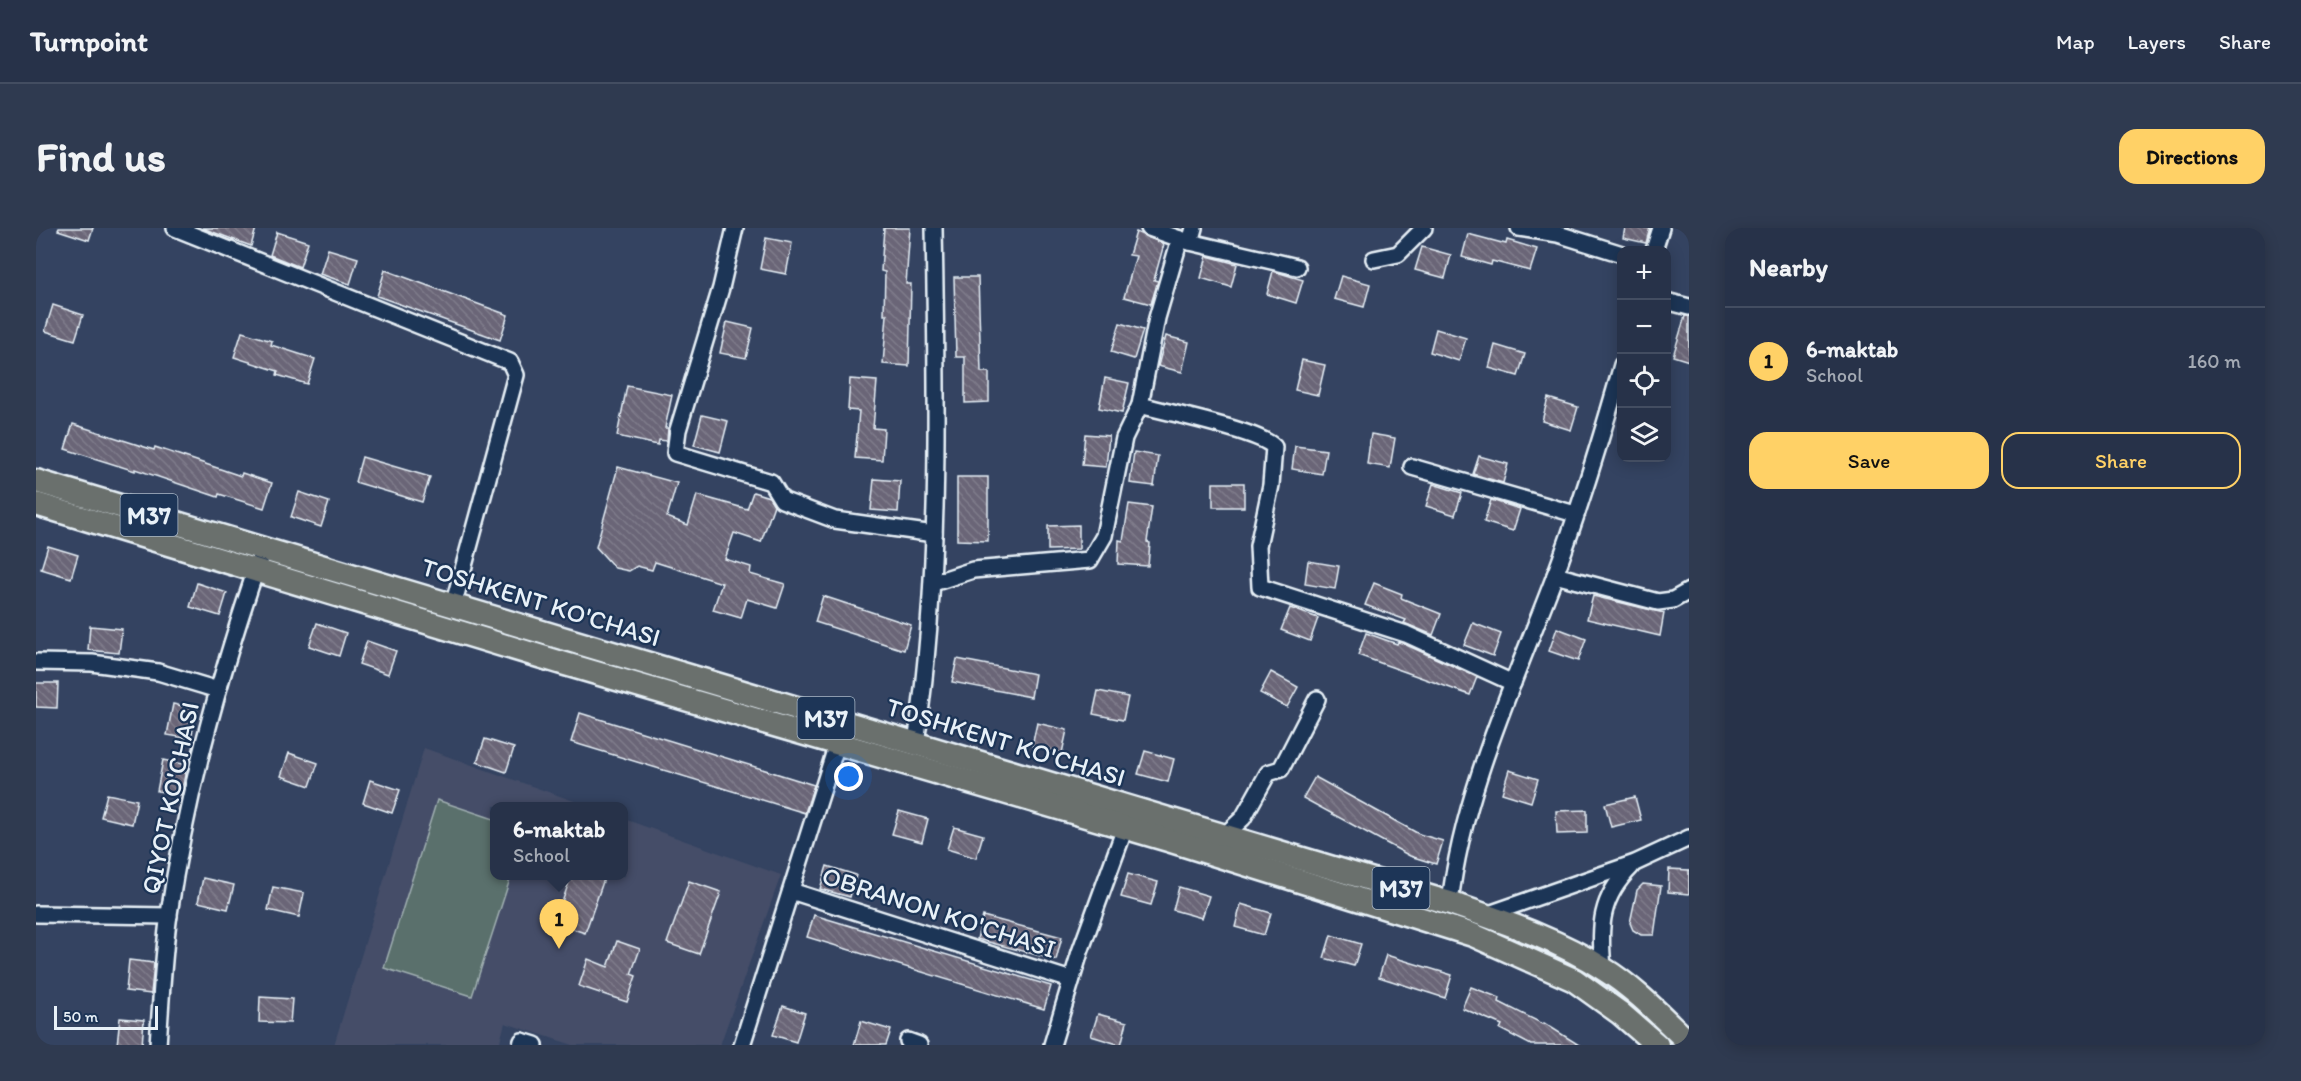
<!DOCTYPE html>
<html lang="en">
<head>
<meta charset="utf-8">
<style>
	:root { --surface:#273249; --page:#2f3a50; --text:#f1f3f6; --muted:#a4aab4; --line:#434d61; --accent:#ffd166 }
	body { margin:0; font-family:Itim,sans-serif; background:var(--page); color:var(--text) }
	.controls { position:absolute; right:18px; top:18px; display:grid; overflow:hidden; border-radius:12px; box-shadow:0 3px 15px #0003 }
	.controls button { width:54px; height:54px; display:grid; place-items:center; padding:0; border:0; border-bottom:2px solid var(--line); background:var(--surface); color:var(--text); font:30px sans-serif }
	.scale { position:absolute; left:18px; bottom:15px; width:104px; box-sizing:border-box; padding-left:6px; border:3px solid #e8f1f8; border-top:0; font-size:16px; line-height:21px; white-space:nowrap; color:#e8f1f8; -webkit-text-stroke:4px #1d3557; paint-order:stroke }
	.you { position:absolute; left:813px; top:549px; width:21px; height:21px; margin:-15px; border:4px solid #fff; border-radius:50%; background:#1a73e8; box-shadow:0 0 0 9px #1a73e833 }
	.badge { display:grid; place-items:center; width:39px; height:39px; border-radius:50%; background:var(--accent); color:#111; font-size:20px; font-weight:700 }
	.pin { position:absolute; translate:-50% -50px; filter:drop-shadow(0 2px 3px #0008) }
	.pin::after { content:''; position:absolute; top:32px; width:21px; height:18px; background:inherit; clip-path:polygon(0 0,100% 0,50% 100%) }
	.popup { position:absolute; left:454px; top:574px; width:138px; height:78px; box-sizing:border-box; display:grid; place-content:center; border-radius:12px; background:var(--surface); filter:drop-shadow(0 2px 4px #0005); font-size:20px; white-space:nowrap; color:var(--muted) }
	.popup b { font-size:22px; color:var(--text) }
	.popup::after { content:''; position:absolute; left:50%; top:100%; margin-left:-12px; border:12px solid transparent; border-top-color:var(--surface) }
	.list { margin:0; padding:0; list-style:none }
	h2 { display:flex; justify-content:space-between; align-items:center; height:78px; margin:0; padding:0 24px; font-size:26px }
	h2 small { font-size:20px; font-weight:400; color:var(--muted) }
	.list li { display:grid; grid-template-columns:39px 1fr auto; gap:18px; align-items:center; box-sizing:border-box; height:108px; padding:0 24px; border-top:2px solid var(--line) }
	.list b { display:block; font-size:22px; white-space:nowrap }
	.list p { margin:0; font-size:20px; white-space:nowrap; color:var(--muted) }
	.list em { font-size:20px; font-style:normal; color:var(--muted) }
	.actions { display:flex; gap:12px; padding:18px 24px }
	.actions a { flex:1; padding:14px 0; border:2px solid var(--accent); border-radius:18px; text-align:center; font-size:21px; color:var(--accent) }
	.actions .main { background:var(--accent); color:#111 }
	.icon { flex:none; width:33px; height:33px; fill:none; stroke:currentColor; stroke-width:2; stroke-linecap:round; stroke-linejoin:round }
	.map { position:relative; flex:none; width:1653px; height:817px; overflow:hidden; border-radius:18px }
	header { display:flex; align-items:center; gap:36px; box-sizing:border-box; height:84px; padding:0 30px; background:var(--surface); border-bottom:2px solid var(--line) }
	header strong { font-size:28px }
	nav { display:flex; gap:33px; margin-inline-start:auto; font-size:21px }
	.intro { display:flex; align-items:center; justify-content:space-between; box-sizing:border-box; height:144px; padding:0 36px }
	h1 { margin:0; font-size:42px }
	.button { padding:15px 27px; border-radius:18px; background:var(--accent); color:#111; font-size:21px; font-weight:700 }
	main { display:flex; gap:36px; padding:0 36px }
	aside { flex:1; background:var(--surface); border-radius:18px; box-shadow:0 3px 15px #0003 }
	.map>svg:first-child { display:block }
	.built { fill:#444d68 }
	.green { fill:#5a706c; stroke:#a1b0b2; stroke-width:1.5 }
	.building { fill:url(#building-back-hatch); stroke:#e8f1f8; stroke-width:1.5 }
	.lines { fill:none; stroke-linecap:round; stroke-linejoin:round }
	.minor-casing { stroke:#e8f1f8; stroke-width:20 }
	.highway-casing { stroke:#e8f1f8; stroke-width:27 }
	.minor { stroke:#1d3557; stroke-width:15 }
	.highway { stroke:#6a706d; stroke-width:22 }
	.labels { text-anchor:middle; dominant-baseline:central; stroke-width:4.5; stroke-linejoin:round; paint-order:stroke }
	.shield { fill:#1d3557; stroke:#abb9c8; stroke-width:1.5 }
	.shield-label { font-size:24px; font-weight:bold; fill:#e8f1f8 }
	.street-label { font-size:26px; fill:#e8f1f8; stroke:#1d3557 }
</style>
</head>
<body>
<header>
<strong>Turnpoint</strong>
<nav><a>Map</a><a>Layers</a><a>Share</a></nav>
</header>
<div class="intro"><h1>Find us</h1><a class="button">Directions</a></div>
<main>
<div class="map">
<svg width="1653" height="817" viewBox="0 0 1653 817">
	<defs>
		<pattern id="building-back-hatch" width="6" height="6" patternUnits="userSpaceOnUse" patternTransform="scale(1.5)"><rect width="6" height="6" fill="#6a6577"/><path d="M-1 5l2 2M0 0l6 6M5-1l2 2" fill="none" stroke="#7f7c8b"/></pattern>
	</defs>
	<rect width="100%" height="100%" fill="#344361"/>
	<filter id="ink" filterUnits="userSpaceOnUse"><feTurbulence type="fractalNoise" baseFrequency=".0167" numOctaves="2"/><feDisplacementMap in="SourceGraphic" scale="12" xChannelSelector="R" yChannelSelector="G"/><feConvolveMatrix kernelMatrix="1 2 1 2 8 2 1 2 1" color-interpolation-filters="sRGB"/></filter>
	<g filter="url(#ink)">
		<polygon class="built" points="388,520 552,578 458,578 458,648 588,648 588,591 745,647 684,817 537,817 469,795 463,817 298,817"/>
		<polygon class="green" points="401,572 458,591 458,648 475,648 436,768 348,740"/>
		<g class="building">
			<polygon points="23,0 57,0 53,12 22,2"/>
			<polygon points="166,0 220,0 215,18"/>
			<polygon points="848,0 874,0 870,56 875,56 873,138 847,136 851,87 848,87 849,44 845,43"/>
			<polygon points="1589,0 1614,0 1610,15 1587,10"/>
			<polygon points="241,4 272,14 264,39 234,27"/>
			<polygon points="1100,4 1128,16 1118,52 1122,53 1115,76 1088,69 1100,28 1093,27"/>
			<polygon points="1432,6 1470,16 1471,12 1501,21 1494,43 1456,33 1455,37 1426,29"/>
			<polygon points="730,10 756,15 750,46 724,41"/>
			<polygon points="1386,19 1415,27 1409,50 1379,42"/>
			<polygon points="292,21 322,30 314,56 284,46"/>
			<polygon points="1171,28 1201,36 1195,59 1165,50"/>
			<polygon points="349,42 472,87 464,112 341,68"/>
			<polygon points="1237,43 1267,52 1260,75 1231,66"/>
			<polygon points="1305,48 1334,56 1328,79 1298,71"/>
			<polygon points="918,49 942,49 945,144 953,144 953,174 929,175 929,129 920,129"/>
			<polygon points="17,77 47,87 39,112 9,103"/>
			<polygon points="1649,88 1653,88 1653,133 1637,128"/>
			<polygon points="691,94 717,100 710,130 684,125"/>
			<polygon points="1084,95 1107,102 1098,131 1075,124"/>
			<polygon points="1400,101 1430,110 1423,133 1394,124"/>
			<polygon points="206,104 236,113 235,117 279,131 271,156 241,147 242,143 198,129"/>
			<polygon points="1130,108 1153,114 1146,144 1122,138"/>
			<polygon points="1459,117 1489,126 1482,148 1453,140"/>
			<polygon points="1266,132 1289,137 1282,167 1259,162"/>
			<polygon points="1069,150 1093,155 1086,185 1063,180"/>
			<polygon points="814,151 841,153 837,200 848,201 846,232 819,230 823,183 812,182"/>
			<polygon points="591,158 636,167 629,200 632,200 631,213 623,212 622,217 581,208"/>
			<polygon points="1512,170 1542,179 1535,202 1506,193"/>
			<polygon points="666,187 692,193 684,224 658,217"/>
			<polygon points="37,196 118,222 119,219 205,248 206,245 236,255 228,280 183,266 182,269 99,241 99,243 29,221"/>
			<polygon points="1049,206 1073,208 1070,239 1046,237"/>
			<polygon points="1335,206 1359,210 1354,240 1331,236"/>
			<polygon points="1259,218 1290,222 1286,246 1256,241"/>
			<polygon points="1098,224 1122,228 1118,258 1094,255"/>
			<polygon points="1443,228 1472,236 1467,255 1437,246"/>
			<polygon points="326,229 394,249 386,274 319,254"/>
			<polygon points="582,239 641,255 631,289 652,297 661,267 711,281 717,264 733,269 738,277 725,314 698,305 689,331 715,339 714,346 749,356 741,380 711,371 705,390 677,382 686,355 619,334 616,342 601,338 593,343 579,340 560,319"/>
			<polygon points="921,249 952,249 952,313 921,312"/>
			<polygon points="838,251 864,253 862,284 835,282"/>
			<rect x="1177" y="255" width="31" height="24"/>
			<polygon points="1397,256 1426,265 1419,287 1390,278"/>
			<polygon points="263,264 293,274 285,299 255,289"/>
			<polygon points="1455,272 1484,281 1477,303 1448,294"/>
			<polygon points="1093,276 1116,279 1111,314 1114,315 1112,338 1082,336 1083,312 1087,313"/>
			<polygon points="1043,297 1043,321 1012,322 1012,298"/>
			<polygon points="12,318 42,327 35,350 5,341"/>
			<polygon points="1272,333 1303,338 1299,361 1269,356"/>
			<polygon points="161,355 191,365 184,388 154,379"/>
			<polygon points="1338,355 1366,366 1365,370 1405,386 1397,407 1368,395 1370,392 1329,377"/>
			<polygon points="787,368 875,397 868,422 779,394"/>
			<polygon points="1557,368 1628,385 1624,408 1551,391"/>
			<polygon points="1254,380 1282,390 1274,413 1245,402"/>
			<polygon points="281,395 310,405 303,428 273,418"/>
			<polygon points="1437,395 1465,406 1457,428 1428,417"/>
			<polygon points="54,398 86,401 83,425 52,422"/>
			<polygon points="1521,400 1550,411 1542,433 1513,423"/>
			<polygon points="1330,405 1361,416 1362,414 1366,415 1441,449 1434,467 1322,427"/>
			<polygon points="331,413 360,423 352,446 323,436"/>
			<polygon points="921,431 999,446 995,469 916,454"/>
			<polygon points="1235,444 1262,459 1251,479 1224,465"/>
			<polygon points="0,455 22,455 21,480 0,479"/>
			<polygon points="1062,463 1092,469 1087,492 1057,486"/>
			<polygon points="137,476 161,481 155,511 131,507"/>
			<polygon points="544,485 778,557 769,585 535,514"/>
			<polygon points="1001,495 1031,502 1026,525 996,518"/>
			<polygon points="449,511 478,520 470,544 441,534"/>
			<polygon points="1109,523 1138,531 1132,554 1102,546"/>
			<polygon points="253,525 282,535 274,558 245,548"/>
			<polygon points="127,532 151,537 145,567 121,563"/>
			<polygon points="1473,542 1502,551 1495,574 1466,565"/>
			<polygon points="1279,549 1383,606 1407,613 1400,636 1374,628 1267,570"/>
			<polygon points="334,552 364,562 356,585 327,575"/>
			<polygon points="71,566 101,572 96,596 65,589"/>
			<polygon points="1599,569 1605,592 1575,599 1569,576"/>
			<polygon points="1551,582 1551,605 1521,606 1520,583"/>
			<polygon points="863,583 892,591 886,614 856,606"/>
			<polygon points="918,599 947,607 940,630 911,621"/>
			<polygon points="791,638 820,647 814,669 784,661"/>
			<polygon points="1633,641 1653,642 1653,666 1632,664"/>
			<polygon points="1092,646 1122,654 1115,677 1085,669"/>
			<polygon points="535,648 569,648 549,705 519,695"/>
			<polygon points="167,650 198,657 192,681 162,674"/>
			<polygon points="653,653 685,664 663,726 631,715"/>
			<polygon points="1607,656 1625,658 1618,707 1605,707 1597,702 1594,695 1601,662"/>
			<polygon points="237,659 268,665 263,689 232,682"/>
			<polygon points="1143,659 1173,668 1166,690 1137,682"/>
			<polygon points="1205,676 1235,685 1228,707 1199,699"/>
			<polygon points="778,687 1015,758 1008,781 771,709"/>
			<polygon points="947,688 1026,709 1020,732 941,711"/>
			<polygon points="1295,707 1325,716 1318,738 1288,730"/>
			<polygon points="581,713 604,721 595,746 600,748 591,774 543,758 552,731 572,739"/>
			<polygon points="1350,727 1416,747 1409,770 1343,749"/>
			<polygon points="93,732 118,735 115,766 90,763"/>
			<polygon points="1435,759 1464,770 1463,774 1507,796 1508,795 1543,817 1495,817 1464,801 1466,797 1426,780"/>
			<polygon points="224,769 256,771 254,795 223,794"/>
			<polygon points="747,778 769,785 760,814 737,807"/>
			<polygon points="1062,786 1091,794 1085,817 1055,808"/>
			<polygon points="84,790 108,792 106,817 81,817"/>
			<polygon points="825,793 855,802 850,817 818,817"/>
		</g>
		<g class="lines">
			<g class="minor-casing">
				<g id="minor">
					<polyline points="139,0 474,134 480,147 417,378"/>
					<polyline points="699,0 685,60 642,202 639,225 735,254 746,272 799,292 898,306"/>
					<polyline points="1483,0 1522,6 1586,26"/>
					<polyline points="1144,11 1154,14 1158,0"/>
					<polyline points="1154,14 1261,39"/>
					<polyline points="1618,22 1625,0"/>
					<polyline points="1338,31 1362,26 1388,0"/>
					<polyline points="1630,73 1653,79"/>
					<path d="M1104,177c26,7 120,26 134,42l-3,38 -13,61 2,41 146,47 107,49"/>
					<polyline points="1376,239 1539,286"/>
					<polyline points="1519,347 1622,374 1637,372 1653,363"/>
					<polyline points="897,355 937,342 1054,332 1068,308 1088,210 1104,177 1121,90 1144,11 1113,0"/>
					<polyline points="0,434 56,435 122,444 182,462"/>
					<path d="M880,515c25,-170 21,-343 18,-515"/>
					<polyline points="1189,607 1207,590 1232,545 1245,541 1281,471"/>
					<polyline points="755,663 1035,752"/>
					<path d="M1414,675c12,-109 65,-222 104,-325 26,-70 48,-142 68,-213"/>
					<polyline points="0,686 133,688"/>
					<polyline points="1450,687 1599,635 1653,610"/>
					<path d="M1567,740c-4,-42 -3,-70 28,-101"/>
					<polyline points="872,813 883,817"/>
					<path d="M122,817c3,-44 5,-88 11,-131 18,-125 53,-247 94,-365"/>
					<polyline points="485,817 486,813 499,817"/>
					<polyline points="706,817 801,516"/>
					<polyline points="1016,817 1044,724 1089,600"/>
				</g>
			</g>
			<g class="highway-casing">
				<g id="highway">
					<path d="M0,253l1414,422c51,18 107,36 152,65 33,20 60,49 87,75"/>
					<polyline points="0,276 526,435 1132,612 1437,707 1538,752 1584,785 1621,817"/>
				</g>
			</g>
			<use href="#minor" class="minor"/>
			<use href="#highway" class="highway"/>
		</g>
	</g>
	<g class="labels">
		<g class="shield">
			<rect x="84.5" y="266" width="57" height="42" rx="4.5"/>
			<rect x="761.5" y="469" width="57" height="42" rx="4.5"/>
			<rect x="1336.5" y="639" width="57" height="42" rx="4.5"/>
		</g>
		<g class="shield-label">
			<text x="113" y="287">M37</text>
			<text x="790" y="490">M37</text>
			<text x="1365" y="660">M37</text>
		</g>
		<g class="street-label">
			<text transform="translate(505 374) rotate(17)">TOSHKENT KO'CHASI</text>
			<text transform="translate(970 514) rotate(17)">TOSHKENT KO'CHASI</text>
			<text transform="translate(134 570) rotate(-78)">QIYOT KO'CHASI</text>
			<text transform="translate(903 684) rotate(18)">OBRANON KO'CHASI</text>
		</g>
	</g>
</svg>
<div class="controls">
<button>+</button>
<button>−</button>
<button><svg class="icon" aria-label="locate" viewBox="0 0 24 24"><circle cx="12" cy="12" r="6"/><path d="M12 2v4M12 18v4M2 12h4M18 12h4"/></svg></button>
<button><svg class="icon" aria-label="layers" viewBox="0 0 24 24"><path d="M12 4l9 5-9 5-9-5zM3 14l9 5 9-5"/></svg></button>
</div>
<div class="scale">50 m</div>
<div class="you"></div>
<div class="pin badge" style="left:523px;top:721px">1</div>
<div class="popup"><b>6-maktab</b>School</div>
</div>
<aside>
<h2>Nearby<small></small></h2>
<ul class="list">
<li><span class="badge">1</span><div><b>6-maktab</b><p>School</p></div><em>160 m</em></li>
</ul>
<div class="actions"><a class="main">Save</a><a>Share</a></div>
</aside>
</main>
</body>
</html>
